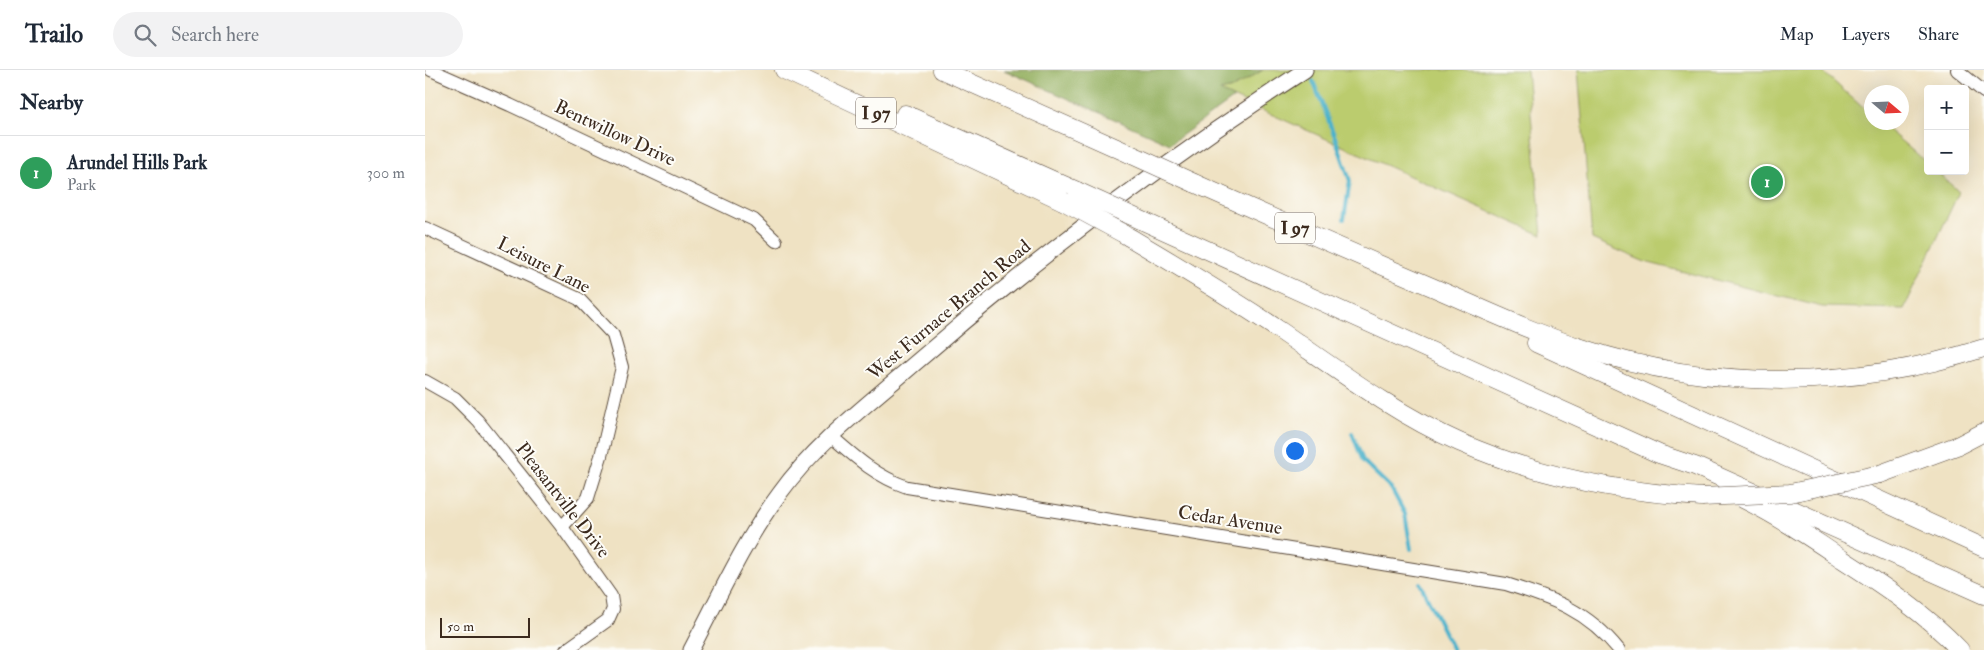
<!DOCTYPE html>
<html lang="en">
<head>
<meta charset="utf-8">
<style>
	:root { --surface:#fff; --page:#f2f2f3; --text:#1f2937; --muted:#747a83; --line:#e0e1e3; --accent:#0b8043 }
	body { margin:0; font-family:"IM FELL Double Pica",serif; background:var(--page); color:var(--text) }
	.controls { position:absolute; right:15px; top:15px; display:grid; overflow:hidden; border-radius:5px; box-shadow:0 5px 20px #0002 }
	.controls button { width:45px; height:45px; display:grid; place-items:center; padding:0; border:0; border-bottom:1px solid var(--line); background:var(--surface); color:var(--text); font:25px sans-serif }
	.compass { position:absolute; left:1439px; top:15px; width:45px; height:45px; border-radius:50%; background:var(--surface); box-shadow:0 5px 20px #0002; rotate:109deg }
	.scale { position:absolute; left:15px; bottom:12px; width:90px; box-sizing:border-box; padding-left:5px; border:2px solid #3b2a1e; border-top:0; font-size:14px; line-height:18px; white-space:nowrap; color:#3b2a1e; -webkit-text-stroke:4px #fdfcf7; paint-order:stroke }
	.you { position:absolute; left:869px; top:380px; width:18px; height:18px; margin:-12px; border:4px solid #fff; border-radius:50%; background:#1a73e8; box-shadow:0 0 0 8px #1a73e833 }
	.badge { display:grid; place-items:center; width:32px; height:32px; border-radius:50%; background:var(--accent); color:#fff; font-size:16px; font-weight:700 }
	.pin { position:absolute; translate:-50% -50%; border:2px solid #fff; box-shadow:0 1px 5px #0006 }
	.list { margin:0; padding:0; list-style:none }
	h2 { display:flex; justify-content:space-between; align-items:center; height:65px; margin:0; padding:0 20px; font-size:21px }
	h2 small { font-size:16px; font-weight:400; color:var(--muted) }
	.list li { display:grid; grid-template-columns:32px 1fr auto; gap:15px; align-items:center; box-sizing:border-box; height:75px; padding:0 20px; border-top:1px solid var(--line) }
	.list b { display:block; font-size:19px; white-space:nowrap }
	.list p { margin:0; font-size:16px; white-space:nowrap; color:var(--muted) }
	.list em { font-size:16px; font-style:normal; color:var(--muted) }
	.icon { flex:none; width:28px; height:28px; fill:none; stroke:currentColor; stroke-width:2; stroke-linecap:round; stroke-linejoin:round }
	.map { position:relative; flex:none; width:1559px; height:580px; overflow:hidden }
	header { display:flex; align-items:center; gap:30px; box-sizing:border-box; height:70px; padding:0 25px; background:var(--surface); border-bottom:1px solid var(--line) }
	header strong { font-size:24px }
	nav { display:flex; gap:28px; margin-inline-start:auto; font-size:18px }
	.search { width:350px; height:45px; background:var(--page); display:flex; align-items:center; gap:12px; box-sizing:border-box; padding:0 18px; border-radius:28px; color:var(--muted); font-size:19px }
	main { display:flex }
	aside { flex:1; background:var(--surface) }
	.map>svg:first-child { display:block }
	.green { fill:#bbcc6e; stroke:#7b7b46 }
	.forest { fill:#94b061; stroke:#686d40 }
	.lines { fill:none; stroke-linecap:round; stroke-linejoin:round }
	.stream { stroke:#4cb2cb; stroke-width:4 }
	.minor-casing { stroke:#564637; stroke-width:14 }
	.major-casing { stroke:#564637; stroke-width:17 }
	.highway-casing { stroke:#564637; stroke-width:19 }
	.minor { stroke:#fff; stroke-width:12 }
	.major { stroke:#fff; stroke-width:15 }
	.highway { stroke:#fff; stroke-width:18 }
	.highway-bridge-casing { stroke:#564637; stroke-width:19; stroke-linecap:butt }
	.highway-bridge { stroke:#fff; stroke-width:18 }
	.labels { text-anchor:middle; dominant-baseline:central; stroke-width:4; stroke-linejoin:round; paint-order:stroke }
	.shield { fill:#fdfcf7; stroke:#75695f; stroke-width:1 }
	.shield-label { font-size:18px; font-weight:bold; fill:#3b2a1e }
	.street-label { font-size:19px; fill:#3b2a1e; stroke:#fdfcf7 }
</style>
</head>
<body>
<header>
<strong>Trailo</strong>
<div class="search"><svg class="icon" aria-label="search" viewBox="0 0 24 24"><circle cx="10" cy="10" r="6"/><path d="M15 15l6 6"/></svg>Search here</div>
<nav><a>Map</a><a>Layers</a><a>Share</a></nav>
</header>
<main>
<aside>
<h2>Nearby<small></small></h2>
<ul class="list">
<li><span class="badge" style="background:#2e9e5b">1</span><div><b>Arundel Hills Park</b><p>Park</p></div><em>300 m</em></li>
</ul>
</aside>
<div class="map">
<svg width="1559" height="580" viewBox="0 0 1559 580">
	<rect width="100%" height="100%" fill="#fdfcf7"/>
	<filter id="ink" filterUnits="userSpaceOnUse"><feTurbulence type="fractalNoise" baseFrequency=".02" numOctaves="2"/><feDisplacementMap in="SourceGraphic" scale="10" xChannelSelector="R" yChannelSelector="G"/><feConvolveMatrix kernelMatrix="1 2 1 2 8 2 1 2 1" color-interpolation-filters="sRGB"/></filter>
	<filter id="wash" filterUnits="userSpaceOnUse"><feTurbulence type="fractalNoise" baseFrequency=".0096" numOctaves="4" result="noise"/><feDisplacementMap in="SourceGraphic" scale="20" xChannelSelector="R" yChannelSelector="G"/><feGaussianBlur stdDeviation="1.12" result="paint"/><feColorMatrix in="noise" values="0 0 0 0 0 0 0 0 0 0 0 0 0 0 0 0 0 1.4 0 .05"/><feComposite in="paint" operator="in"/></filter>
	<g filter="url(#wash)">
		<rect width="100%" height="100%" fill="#efe2c3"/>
		<g class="green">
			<polygon points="838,0 1102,0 1117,165 794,21 808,18"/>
			<polygon points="1153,0 1396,0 1446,45 1446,52 1455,53 1503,94 1503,101 1511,101 1534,122 1479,239 1397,237 1220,192 1167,169"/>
		</g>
		<polygon class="forest" points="579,0 838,0 808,18 795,21 809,28 745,74"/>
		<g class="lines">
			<g class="stream">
				<polyline points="888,11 910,67 925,111 919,149"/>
				<polyline points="927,363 938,391 966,418 980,444 986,479"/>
				<polyline points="995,513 1028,580"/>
			</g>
		</g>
	</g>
	<g filter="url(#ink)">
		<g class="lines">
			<g class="minor-casing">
				<g id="minor">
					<polyline points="6,0 85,35 329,150 351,171"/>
					<polyline points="1532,0 1559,22"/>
					<polyline points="0,158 154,229 188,265 197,297 176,386 163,428 137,457"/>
					<polyline points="0,311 30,328 53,351 137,457 186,526 188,539 183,550 141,580"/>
					<path d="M407,367c24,21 44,39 75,50l599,97c47,15 81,26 113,66"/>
				</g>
			</g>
			<g class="major-casing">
				<path id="major" d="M266,580c28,-53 53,-109 89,-157 36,-50 87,-88 133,-128 123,-107 255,-206 392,-295"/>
			</g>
			<g class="highway-casing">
				<g id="highway">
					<polyline points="359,0 638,131"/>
					<polyline points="517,0 705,84"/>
					<polyline points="480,44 652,121"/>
					<path d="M769,113c79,35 158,70 238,104 49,21 99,45 150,61 130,43 272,42 402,0"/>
					<polyline points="718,151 1234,384 1270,396 1559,525"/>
					<path d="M699,164c54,32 107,63 158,98 57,39 114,82 177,110 77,34 159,50 243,55"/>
					<polyline points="1111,273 1559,478"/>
					<polyline points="1455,404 1534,375 1559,362"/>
					<path d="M1318,429c35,17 67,38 99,60 42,27 83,54 118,91"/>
				</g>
			</g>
			<use href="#minor" class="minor"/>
			<use href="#major" class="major"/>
			<use href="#highway" class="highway"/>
			<g class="highway-bridge-casing">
				<g id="highway-bridge">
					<polyline points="705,84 769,113"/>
					<polyline points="652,121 718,151"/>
					<polyline points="638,131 699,164"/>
					<polyline points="1277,427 1365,423 1455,404"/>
				</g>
			</g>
			<use href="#highway-bridge" class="highway-bridge"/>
		</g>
	</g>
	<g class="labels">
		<g class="shield">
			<rect x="431" y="27.5" width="40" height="31" rx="4"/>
			<rect x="850" y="142.5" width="40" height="31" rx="4"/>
		</g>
		<g class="shield-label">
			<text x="451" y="43">I 97</text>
			<text x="870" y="158">I 97</text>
		</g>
		<g class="street-label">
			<text transform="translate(190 63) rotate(25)">Bentwillow Drive</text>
			<text transform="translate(119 195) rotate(27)">Leisure Lane</text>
			<text transform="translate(524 240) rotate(-40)">West Furnace Branch Road</text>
			<text transform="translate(138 430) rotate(52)">Pleasantville Drive</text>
			<text transform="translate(805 450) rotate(9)">Cedar Avenue</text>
		</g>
	</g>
</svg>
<div class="controls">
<button>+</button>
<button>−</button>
</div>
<svg class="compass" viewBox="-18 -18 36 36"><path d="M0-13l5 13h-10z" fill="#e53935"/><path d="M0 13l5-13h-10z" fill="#747a83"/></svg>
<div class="scale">50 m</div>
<div class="you"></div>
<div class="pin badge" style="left:1342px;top:112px;background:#2e9e5b">1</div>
</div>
</main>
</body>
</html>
